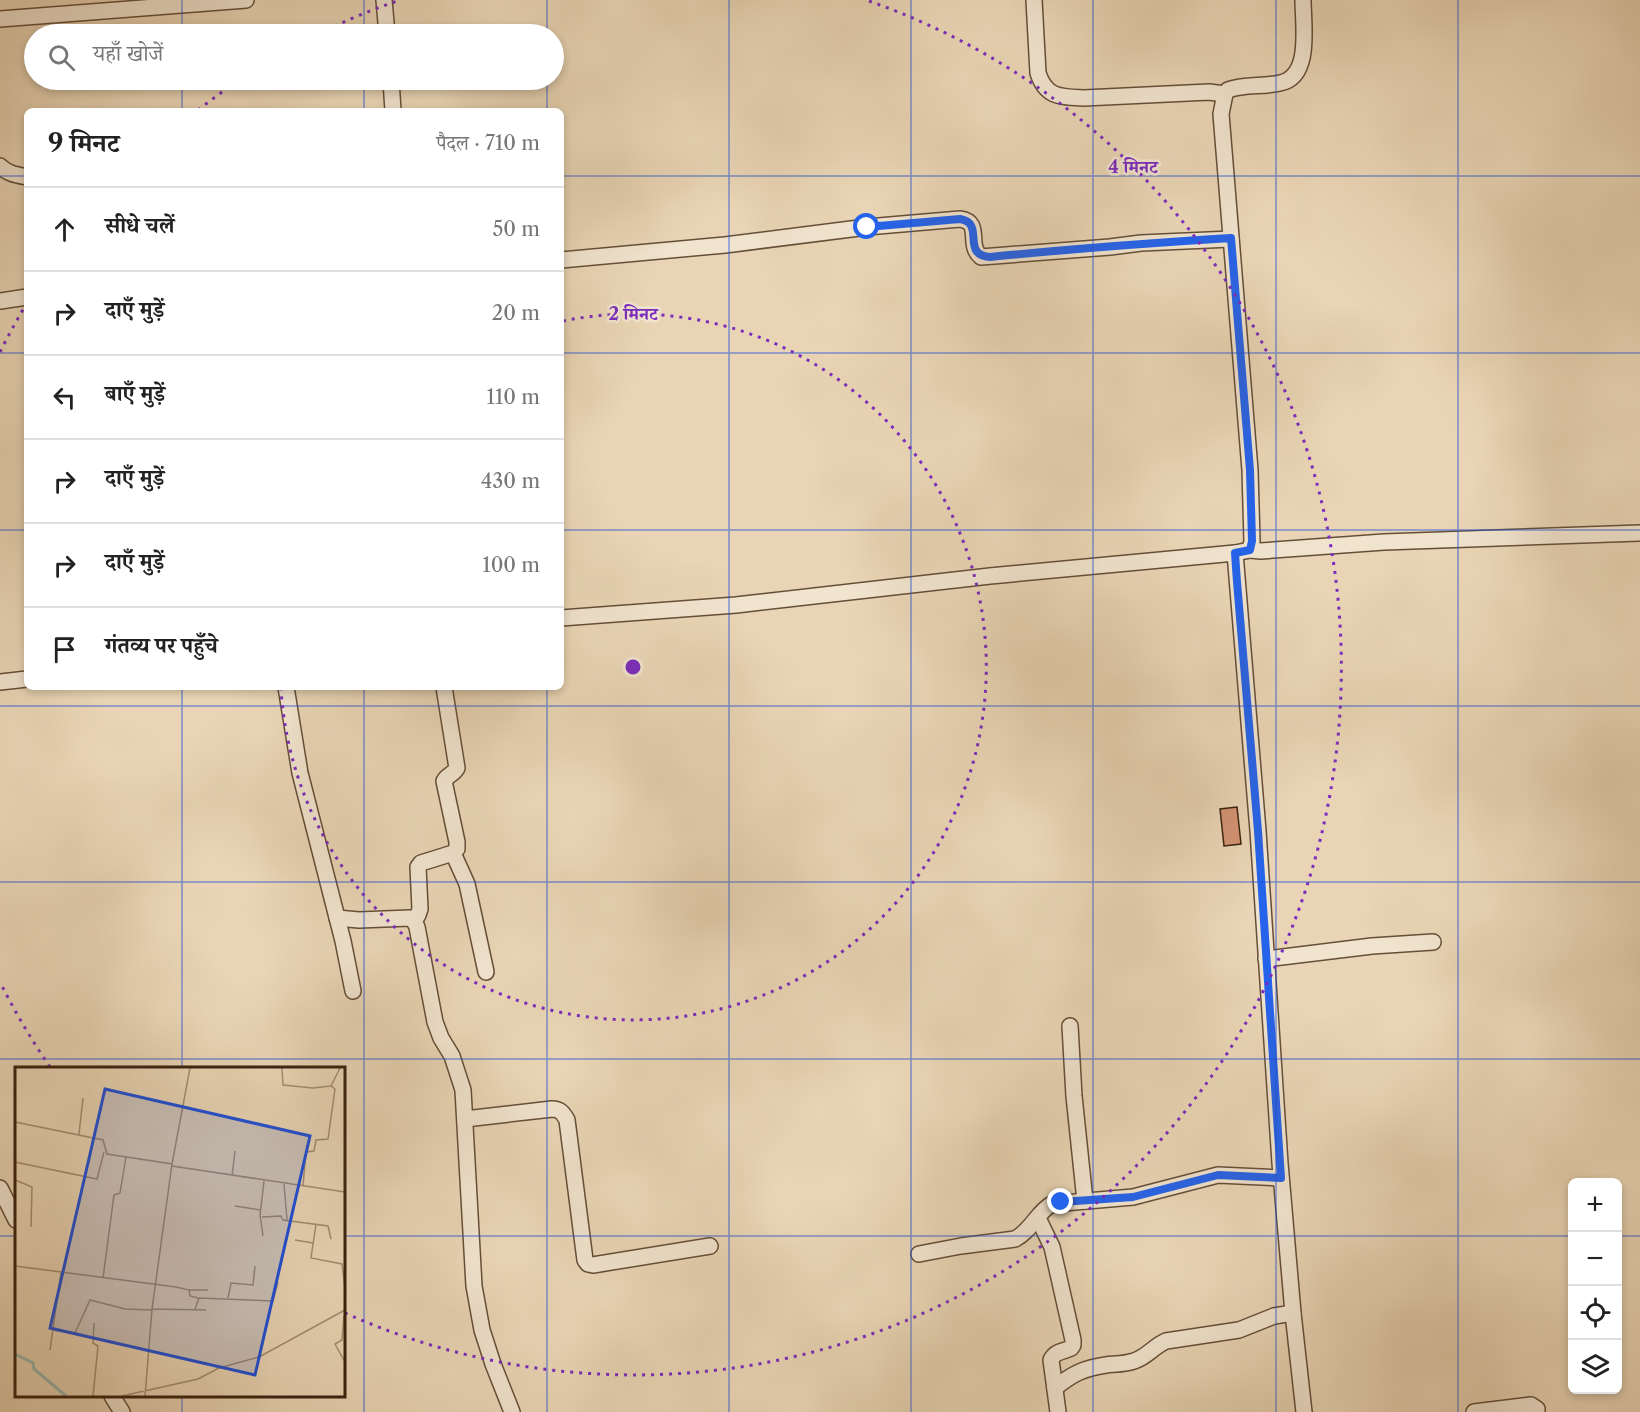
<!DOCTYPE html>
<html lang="hi">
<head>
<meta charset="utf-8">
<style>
	:root { --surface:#fff; --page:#f2f2f2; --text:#222; --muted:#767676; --line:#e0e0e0 }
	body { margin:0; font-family:"Libre Caslon Text","Noto Serif Devanagari",serif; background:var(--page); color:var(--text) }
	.controls { position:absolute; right:18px; bottom:18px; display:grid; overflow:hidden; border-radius:9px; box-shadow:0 3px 9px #0003 }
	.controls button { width:54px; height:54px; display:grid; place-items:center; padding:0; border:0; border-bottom:2px solid var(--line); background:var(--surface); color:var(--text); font:30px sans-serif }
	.stop { position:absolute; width:18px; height:18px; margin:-14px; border:4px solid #2563eb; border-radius:50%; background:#fff }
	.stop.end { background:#2563eb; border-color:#fff; box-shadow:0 2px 6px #0008 }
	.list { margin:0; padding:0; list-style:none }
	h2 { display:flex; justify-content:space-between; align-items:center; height:78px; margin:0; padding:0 24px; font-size:26px }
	h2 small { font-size:20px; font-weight:400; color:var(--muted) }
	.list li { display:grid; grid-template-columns:39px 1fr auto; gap:18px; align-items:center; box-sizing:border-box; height:84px; padding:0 24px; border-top:2px solid var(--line) }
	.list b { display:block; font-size:22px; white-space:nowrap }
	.list em { font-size:20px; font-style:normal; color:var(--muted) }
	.icon { flex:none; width:33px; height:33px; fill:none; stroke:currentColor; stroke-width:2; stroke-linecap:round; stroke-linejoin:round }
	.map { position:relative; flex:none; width:1640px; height:1412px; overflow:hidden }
	.search { position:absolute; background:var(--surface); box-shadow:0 3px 9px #0003; left:24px; top:24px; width:540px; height:66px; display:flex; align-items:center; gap:15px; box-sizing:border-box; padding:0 21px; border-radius:33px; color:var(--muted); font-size:22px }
	.panel { position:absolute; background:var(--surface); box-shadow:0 3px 9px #0003; left:24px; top:108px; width:540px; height:582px; border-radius:9px }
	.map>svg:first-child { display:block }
	.building { fill:#d39373; stroke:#39210e; stroke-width:1.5 }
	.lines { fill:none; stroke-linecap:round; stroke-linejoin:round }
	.minor-casing { stroke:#654e38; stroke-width:18 }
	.minor { stroke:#f1e4cf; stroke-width:15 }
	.route { stroke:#2563eb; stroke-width:8 }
	.grid { fill:none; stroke:#1d4ed8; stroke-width:1.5; stroke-opacity:0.55 }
	.ring { fill:none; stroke:#7b2cbf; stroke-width:3; stroke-dasharray:3 6 }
	.inset-river { fill:none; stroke:#98b8b2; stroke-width:3 }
	.inset-road { fill:none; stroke:#a38d72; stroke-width:1.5 }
	.view { fill:#1d4ed8; fill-opacity:0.15; stroke:#1d4ed8; stroke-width:3 }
	.inset-edge { fill:none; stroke:#39210e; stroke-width:3 }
	.centre { fill:#7b2cbf; stroke:#f1e4cf; stroke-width:3 }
	.ring-label { font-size:18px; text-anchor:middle; font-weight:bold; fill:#7b2cbf; stroke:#f1e4cf; stroke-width:5; stroke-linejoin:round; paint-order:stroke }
</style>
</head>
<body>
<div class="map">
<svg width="1640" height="1412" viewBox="0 0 1640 1412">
	<rect width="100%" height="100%" fill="#e9d5b5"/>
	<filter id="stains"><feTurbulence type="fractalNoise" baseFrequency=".00333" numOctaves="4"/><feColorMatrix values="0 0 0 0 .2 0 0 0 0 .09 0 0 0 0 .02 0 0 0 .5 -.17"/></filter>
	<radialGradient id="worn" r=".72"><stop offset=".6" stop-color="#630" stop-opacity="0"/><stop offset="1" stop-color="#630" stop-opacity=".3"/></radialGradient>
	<polygon class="building" points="1237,807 1241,844 1224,846 1220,809"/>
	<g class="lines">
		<g class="minor-casing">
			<g id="minor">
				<polyline points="384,0 387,34"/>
				<path d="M1034,0l4,73c8,25 23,24 46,25l125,-6 16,2"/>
				<polyline points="0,19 246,0"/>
				<polyline points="391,80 393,111"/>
				<path d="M0,166c8,8 17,9 27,11"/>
				<path d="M561,260l164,-15 142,-18 93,-8c23,3 6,26 21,38l129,-10 31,-4 90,-4"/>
				<polyline points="0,301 27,297"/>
				<polyline points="1250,550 1261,551 1384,542 1640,533"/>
				<polyline points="1235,553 1258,831 1280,1163 1293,1313 1304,1412"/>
				<path d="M561,618l175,-13 254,-29 245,-23 15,-3 2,-9 -2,-71 -29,-356 4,-20 3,-4c16,-6 35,-3 52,-7 32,-6 23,-58 23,-83"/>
				<polyline points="0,682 27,679"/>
				<polyline points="286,687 300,773 343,941 353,991"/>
				<polyline points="453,853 467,884 486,972"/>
				<polyline points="337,918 359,920 410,918 414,921 417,927 435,1022 441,1038 452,1056 463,1090 474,1286 482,1330 493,1364 512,1412"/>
				<path d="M414,921l4,-6 2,-6 -2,-42 3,-4 32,-10 4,-4v-7l-13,-61c3,-6 9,-6 13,-13l-13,-81"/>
				<polyline points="1266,959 1372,946 1433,942"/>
				<polyline points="1070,1026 1074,1096 1085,1201"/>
				<path d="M465,1119l87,-10c8,0 11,4 15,11l18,140 3,4 5,1 117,-19"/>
				<polyline points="0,1188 16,1220"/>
				<path d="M1038,1218l14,29 21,93v5l-2,3c-8,4 -16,3 -20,12l7,52"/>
				<path d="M919,1254l42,-8 54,-7c17,-9 22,-27 37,-35l81,-7 85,-22 63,3"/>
				<path d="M1055,1388c17,-14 29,-20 51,-23 9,-1 20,-1 28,-4 13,-4 20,-15 32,-20l73,-11 35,-14 19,-3"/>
				<polyline points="112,1396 122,1412"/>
				<polyline points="1474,1412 1531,1405 1537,1409 1537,1412"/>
			</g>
		</g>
		<use href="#minor" class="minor"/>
	</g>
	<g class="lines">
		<path class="route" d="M867,227l93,-8c26,4 0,36 30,38 80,-8 160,-14 241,-19l19,232 2,71 -2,9 -15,3 2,29 21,249 23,347 -63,-3 -85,22 -72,5"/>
	</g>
	<path class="grid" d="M182,0v34M364,0v34M547,0v34M729,0v1412M911,0v1412M1093,0v1412M1276,0v1412M1458,0v1412M182,80v31M364,80v31M547,80v31M0,176h27M561,176h1079M0,353h27M561,353h1079M0,530h27M561,530h1079M182,687v381M364,687v725M547,687v725M0,706h1640M0,882h1640M0,1059h1640M0,1236h16M344,1236h1228M1618,1236h22M182,1396v16"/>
	<g class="ring">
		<path d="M563 321A353 353 0 1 1 281 689"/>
		<path d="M50 1067A707 707 0 0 1 0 982M0 352A707 707 0 0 1 27 303M198 110A707 707 0 0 1 238 81M318 34A707 707 0 0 1 397 1M869 1A707 707 0 1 1 345 1313"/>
	</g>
	<g transform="translate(15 1067)">
		<rect width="330" height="330" fill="#e9d5b5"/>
		<path class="inset-river" d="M0,287l18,9 1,6 32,27"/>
		<path class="inset-road" d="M267,1l1,17 30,3 18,-2M0,55l88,18 4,14 65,10 -20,145 -7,87M64,67l4,-36M0,95l82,17 7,-27M157,97l18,-96M157,99l173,26M217,109l3,-25M0,113l17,7 -1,40M269,117l3,36M288,119l3,-34 8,-1 2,-11 12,-1 7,-50 -4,-3 9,-18M220,139l26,4M247,150l19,-1 2,4 45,6 3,13M301,157l-5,34 31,6 3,24M248,169l-3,-21 4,-34M280,173l18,3M0,199l161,21 13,3 1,6 8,2M88,211l11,-83 6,-2 6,-36M174,223h19M213,231l3,-15 22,2 2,-19M137,242l54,1M180,242l4,-11 74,3 5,-19M329,249l-2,24 -7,4 10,18M37,263l23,3 15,-33 35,9 27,1M35,283l11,-78M78,329l5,-50 -5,-3 1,-20M107,329l76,-17 21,-11 40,-11 86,-47"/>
		<path class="view" d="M90,22l205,47 -55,239 -205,-47z"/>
		<rect width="330" height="330" class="inset-edge"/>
	</g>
	<circle cx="633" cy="667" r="9" class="centre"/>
	<g class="ring-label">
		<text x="1133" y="173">4 मिनट</text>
		<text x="633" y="320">2 मिनट</text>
	</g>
	<rect width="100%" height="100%" filter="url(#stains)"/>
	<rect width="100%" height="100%" fill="url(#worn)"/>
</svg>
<div class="controls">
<button>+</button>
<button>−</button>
<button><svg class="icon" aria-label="locate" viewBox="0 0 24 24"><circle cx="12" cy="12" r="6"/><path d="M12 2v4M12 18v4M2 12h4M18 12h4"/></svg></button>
<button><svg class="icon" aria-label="layers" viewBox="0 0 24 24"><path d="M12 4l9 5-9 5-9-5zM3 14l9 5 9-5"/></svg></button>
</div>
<div class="stop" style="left:867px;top:227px"></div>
<div class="stop end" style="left:1061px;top:1202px"></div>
<div class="search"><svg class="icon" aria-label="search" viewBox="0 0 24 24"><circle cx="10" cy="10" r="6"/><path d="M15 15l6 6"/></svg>यहाँ खोजें</div>
<section class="panel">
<h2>9 मिनट<small>पैदल · 710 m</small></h2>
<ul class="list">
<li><svg class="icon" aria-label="ahead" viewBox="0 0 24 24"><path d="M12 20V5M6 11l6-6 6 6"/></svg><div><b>सीधे चलें</b></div><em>50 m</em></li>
<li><svg class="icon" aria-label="right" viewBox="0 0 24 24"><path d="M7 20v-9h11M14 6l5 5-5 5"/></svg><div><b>दाएँ मुड़ें</b></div><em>20 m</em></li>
<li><svg class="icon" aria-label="left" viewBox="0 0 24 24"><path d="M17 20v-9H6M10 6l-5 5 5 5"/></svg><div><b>बाएँ मुड़ें</b></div><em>110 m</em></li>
<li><svg class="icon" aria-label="right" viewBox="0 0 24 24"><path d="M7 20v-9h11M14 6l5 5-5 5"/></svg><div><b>दाएँ मुड़ें</b></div><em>430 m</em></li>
<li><svg class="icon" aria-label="right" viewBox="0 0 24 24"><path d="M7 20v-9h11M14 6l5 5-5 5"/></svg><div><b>दाएँ मुड़ें</b></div><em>100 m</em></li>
<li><svg class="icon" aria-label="arrive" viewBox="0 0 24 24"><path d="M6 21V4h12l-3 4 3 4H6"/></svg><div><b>गंतव्य पर पहुँचे</b></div></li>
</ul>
</section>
</div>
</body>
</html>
